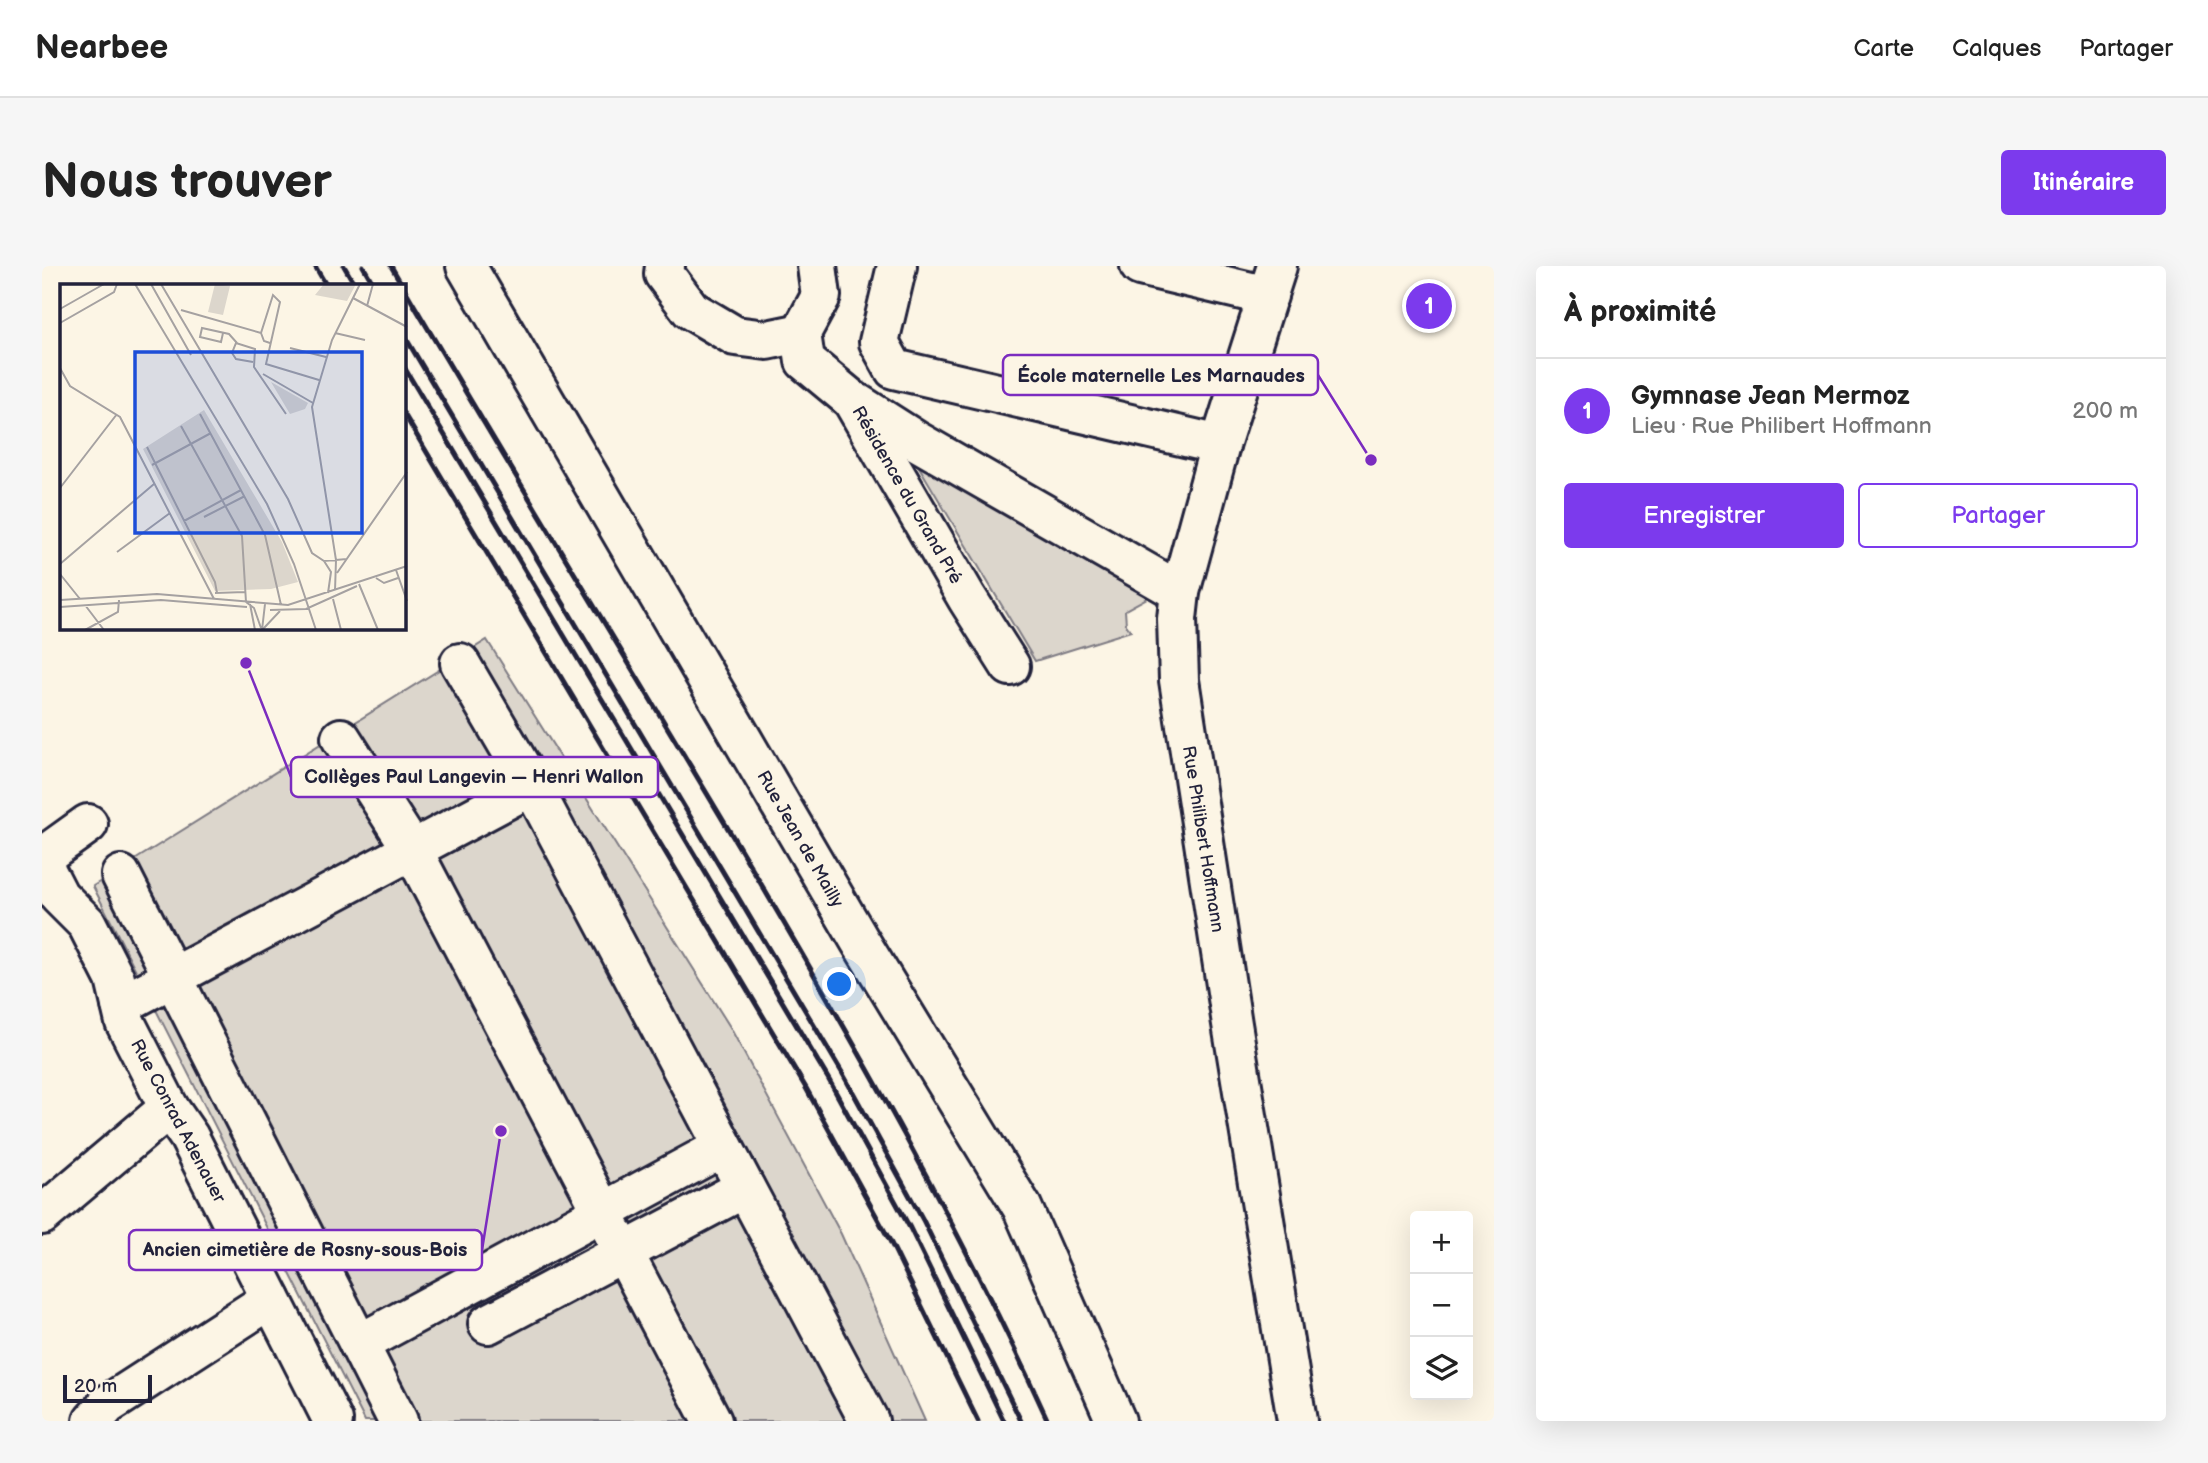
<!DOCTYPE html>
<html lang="fr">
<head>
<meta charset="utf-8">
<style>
	:root { --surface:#fff; --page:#f6f6f6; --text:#222; --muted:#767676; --line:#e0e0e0; --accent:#7c3aed }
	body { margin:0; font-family:"Balsamiq Sans",sans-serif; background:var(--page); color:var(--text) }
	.controls { position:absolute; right:21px; bottom:21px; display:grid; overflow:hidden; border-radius:7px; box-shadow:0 7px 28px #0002 }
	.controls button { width:63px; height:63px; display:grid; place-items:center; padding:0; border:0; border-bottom:2px solid var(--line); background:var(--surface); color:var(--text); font:35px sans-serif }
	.scale { position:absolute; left:21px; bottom:18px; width:89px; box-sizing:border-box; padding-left:7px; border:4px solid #22223b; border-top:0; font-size:19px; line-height:24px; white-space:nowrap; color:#22223b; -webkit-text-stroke:5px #fcf5e5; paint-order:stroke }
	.you { position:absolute; left:798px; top:719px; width:24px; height:24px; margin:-18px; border:5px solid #fff; border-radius:50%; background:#1a73e8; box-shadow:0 0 0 10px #1a73e833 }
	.badge { display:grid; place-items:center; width:46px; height:46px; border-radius:50%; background:var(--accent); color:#fff; font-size:23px; font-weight:700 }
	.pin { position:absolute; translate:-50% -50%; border:4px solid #fff; box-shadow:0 2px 7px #0006 }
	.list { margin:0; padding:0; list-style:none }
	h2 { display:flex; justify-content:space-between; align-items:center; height:91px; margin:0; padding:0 28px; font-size:30px }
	h2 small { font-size:23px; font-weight:400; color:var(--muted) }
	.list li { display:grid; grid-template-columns:46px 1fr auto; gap:21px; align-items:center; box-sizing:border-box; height:105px; padding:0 28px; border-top:2px solid var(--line) }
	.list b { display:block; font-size:26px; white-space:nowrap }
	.list p { margin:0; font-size:23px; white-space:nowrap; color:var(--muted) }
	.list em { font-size:23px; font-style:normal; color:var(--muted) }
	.actions { display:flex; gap:14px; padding:21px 28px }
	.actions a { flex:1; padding:16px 0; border:2px solid var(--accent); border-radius:7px; text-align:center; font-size:24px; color:var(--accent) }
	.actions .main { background:var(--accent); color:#fff }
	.icon { flex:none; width:38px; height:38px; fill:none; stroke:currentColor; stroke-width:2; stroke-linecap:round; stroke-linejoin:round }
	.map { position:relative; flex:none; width:1452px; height:1155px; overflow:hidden; border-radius:7px }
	header { display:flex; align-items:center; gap:42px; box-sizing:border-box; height:98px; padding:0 35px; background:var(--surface); border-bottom:2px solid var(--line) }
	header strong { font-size:33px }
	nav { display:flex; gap:38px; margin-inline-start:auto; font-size:24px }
	.intro { display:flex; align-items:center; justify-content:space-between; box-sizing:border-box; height:168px; padding:0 42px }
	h1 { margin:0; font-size:49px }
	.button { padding:18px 32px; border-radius:7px; background:var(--accent); color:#fff; font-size:24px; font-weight:700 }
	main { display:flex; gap:42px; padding:0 42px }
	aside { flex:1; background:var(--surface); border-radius:7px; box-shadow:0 7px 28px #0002 }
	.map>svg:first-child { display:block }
	.green { fill:#dcd6cc; stroke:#7f7c84; stroke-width:2 }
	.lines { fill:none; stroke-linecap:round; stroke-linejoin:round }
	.minor-casing { stroke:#22223b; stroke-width:44 }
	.minor { stroke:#fcf5e5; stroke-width:38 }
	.rail { stroke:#22223b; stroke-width:5 }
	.labels { text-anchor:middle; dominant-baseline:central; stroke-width:5; stroke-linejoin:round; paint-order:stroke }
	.street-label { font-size:18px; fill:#22223b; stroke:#fcf5e5 }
	.inset-road { fill:none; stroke:#a5a1a1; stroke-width:2 }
	.view { fill:#1d4ed8; fill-opacity:0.15; stroke:#1d4ed8; stroke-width:3.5 }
	.inset-edge { fill:none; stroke:#22223b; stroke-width:3.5 }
	.leader { fill:none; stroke:#7b2cbf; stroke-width:2.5 }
	.callout-dot { fill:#7b2cbf; stroke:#fcf5e5; stroke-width:2.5 }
	.callout { fill:#fcf5e5; stroke:#7b2cbf; stroke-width:2.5 }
	.callout-label { font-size:19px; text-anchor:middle; font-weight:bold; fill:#22223b }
</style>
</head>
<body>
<header>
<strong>Nearbee</strong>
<nav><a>Carte</a><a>Calques</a><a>Partager</a></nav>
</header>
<div class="intro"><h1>Nous trouver</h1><a class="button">Itinéraire</a></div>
<main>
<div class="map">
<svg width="1452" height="1155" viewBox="0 0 1452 1155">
	<rect width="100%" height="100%" fill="#fcf5e5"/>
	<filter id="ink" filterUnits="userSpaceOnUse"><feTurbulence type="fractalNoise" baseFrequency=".0143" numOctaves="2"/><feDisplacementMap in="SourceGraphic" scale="14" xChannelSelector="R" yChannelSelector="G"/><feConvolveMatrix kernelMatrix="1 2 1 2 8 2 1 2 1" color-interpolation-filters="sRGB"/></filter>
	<g filter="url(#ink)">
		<g class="green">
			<polygon points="873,194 1107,327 1107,331 1083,344 1084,359 1089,365 993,395"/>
			<polygon points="445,374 688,761 799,968 883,1155 323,1155 51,620"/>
		</g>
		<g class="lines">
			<g class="minor-casing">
				<g id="minor">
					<polyline points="424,0 818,675 980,941 1074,1155"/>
					<polyline points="623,0 622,8 649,44 693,70 725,74 759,67"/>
					<polyline points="775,0 779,30 759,67 763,95 810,134 925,332 968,400"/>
					<polyline points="855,0 837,76 852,103 1178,179"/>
					<polyline points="1098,0 1226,30"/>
					<polyline points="1235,0 1178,179 1138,326 1135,353 1137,414 1190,758 1255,1155"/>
					<polyline points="815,137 873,174 1138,326"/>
					<polyline points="418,397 490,520 827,1155"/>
					<polyline points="299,472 371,585 670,1155"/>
					<polyline points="0,591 46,558"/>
					<polyline points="0,597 17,630 45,658 73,713 83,756 127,842 147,871 291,1155"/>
					<polyline points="79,609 356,1155"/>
					<polyline points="79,739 490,520"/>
					<polyline points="0,949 127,842"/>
					<polyline points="446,1058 703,922"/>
					<polyline points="317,1078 681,881"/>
					<polyline points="51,1155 65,1139 229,1033"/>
				</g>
			</g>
			<use href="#minor" class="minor"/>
			<g class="rail">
				<polyline points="273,0 284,19"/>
				<polyline points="302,0 313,19"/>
				<polyline points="321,0 332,19"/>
				<polyline points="349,0 360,19"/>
				<path d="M362,22c114,194 232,386 347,579 107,181 210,362 297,554"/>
				<polyline points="362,69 801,808 881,954 979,1155"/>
				<polyline points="362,101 787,814 868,962 962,1155"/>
				<polyline points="362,148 764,822 847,973 936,1155"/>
			</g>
		</g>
	</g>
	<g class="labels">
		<g class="street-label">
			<text transform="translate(865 229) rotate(60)">Résidence du Grand Pré</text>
			<text transform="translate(758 573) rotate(60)">Rue Jean de Mailly</text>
			<text transform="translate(1161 573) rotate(81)">Rue Philibert Hoffmann</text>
			<text transform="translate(136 855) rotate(62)">Rue Conrad Adenauer</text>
		</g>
	</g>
	<g transform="translate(18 18)">
		<rect width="346" height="346" fill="#fcf5e5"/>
		<path d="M155,0l15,2 -7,29 -15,-3zM264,0h32l-9,17 -32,-6zM211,98l37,21 -3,6 -15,5zM144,126l78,132 16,40 -27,7 -56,2 -72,-142z" fill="#dcd6cc"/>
		<path class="inset-road" d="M75,0l132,220 27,60 22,66M91,0l40,71M101,0l127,215 24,54 12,8 23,-2M293,14l54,29M307,22l6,-22M0,25l44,-25M121,26l80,23M0,39l54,-31 3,-8M163,49l-2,9 -21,-5 2,-9 27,6 8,9M275,49l30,7M210,59l-6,-2 -3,-8 12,-38 7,7 -14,62 53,16M230,64l36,9M193,78l-17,-3 -4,-6 4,-10 19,6 -1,18 32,47M0,84l10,18 50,31 94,182M203,90l50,29M140,130l65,121 16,70M121,142l61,110 4,66 8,6 7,20M87,163l68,135 2,11M92,181l59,-32M0,204l57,-74M144,233l41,-21M124,237l57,-31M57,268l53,-39M264,277l7,11 -3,21M0,280l94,-80M336,286l11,31M277,289l70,-101M0,290l20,25M316,294l8,5 14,-5M299,300l19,46M275,307l1,-31 -24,-153 20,-67 28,-56M155,309l30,-1M273,315l8,31M0,316l97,-6 131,11 119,-39M190,320l5,26M25,321l19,25M0,323l101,-7 86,7M210,326l36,-1 51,-23M203,345l17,-18M25,346l33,-18 1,-12M202,346l3,-26"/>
		<path class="view" d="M75,68h227v181h-227z"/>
		<rect width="346" height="346" class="inset-edge"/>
	</g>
	<path class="leader" d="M1329 194L1276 109M204 397L249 511M459 865L440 984"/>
	<g class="callout-dot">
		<circle cx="1329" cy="194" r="7"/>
		<circle cx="204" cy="397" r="7"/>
		<circle cx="459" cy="865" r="7"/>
	</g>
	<g class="callout">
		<rect x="961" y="89" width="315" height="40" rx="7"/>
		<rect x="249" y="491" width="367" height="40" rx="7"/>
		<rect x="87" y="964" width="353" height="40" rx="7"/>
	</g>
	<g class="callout-label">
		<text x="1119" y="116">École maternelle Les Marnaudes</text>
		<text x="432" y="517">Collèges Paul Langevin — Henri Wallon</text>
		<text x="263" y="990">Ancien cimetière de Rosny-sous-Bois</text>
	</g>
</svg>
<div class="controls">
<button>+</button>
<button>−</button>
<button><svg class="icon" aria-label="layers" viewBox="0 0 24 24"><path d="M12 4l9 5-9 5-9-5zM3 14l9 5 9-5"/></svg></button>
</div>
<div class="scale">20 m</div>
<div class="you"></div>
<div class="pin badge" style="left:1387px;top:40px">1</div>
</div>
<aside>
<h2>À proximité<small></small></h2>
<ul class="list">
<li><span class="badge">1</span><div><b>Gymnase Jean Mermoz</b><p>Lieu · Rue Philibert Hoffmann</p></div><em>200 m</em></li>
</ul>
<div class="actions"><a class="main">Enregistrer</a><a>Partager</a></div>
</aside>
</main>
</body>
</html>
